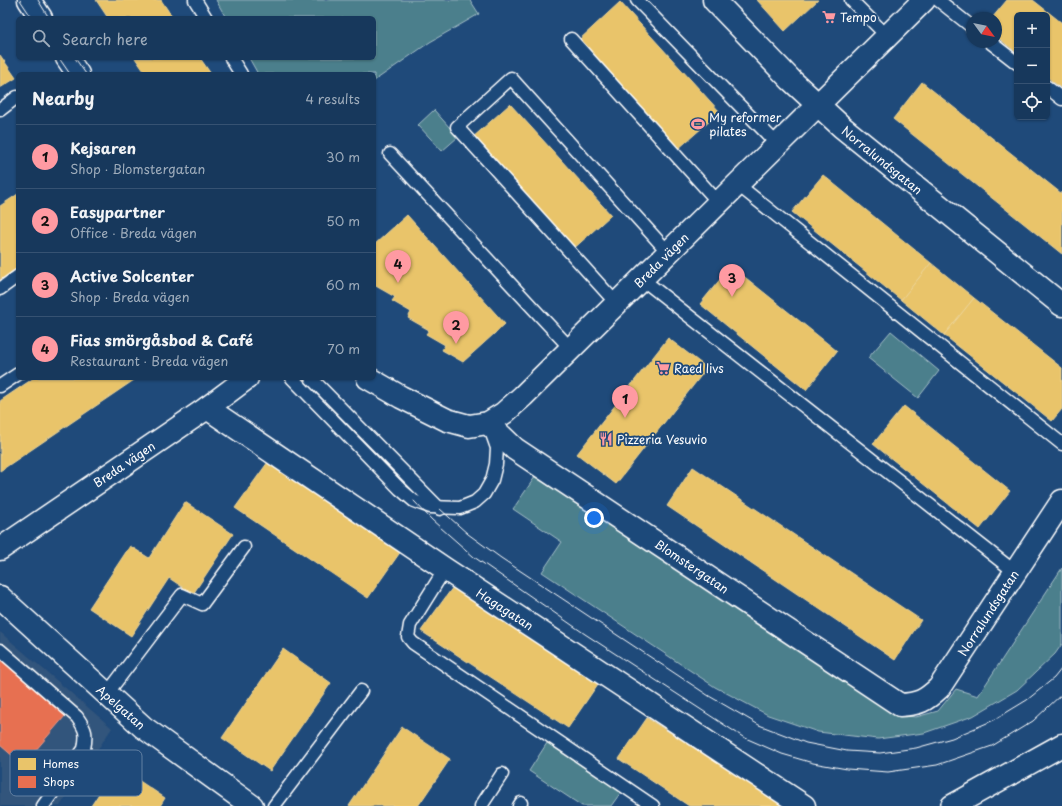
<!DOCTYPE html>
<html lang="en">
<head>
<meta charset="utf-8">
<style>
	:root { --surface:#17385c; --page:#244365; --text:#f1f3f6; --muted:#9eacbb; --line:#365272; --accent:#ff9aa2 }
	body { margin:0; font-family:"Playpen Sans",sans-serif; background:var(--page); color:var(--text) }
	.controls { position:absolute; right:12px; top:12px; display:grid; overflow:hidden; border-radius:6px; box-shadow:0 1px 3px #0004 }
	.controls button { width:36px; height:36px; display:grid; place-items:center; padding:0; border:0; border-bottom:1px solid var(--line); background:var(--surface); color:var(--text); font:20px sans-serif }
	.compass { position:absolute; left:966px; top:12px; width:36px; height:36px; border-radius:50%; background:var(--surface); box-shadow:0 1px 3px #0004; rotate:123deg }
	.you { position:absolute; left:594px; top:518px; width:14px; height:14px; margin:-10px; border:3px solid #fff; border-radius:50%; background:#1a73e8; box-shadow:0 0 0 6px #1a73e833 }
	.badge { display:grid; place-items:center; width:26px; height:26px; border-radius:50%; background:var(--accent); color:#111; font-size:13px; font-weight:700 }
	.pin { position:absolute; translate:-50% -33px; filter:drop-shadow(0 1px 2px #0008) }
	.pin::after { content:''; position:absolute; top:21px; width:14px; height:12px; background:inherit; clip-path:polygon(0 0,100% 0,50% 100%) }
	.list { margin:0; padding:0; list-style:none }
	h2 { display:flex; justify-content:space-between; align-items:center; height:52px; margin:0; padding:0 16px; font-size:17px }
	h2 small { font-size:13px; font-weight:400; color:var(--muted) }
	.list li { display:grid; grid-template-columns:26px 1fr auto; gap:12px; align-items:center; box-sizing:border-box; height:64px; padding:0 16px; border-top:1px solid var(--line) }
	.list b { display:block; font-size:15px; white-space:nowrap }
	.list p { margin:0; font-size:13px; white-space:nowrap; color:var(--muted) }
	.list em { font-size:13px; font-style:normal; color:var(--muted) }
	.icon { flex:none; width:22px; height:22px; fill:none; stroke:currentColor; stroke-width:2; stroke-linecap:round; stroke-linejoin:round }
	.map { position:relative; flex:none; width:1062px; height:806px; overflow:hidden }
	.search { position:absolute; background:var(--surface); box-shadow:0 1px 3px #0004; left:16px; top:16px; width:360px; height:44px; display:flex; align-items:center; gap:10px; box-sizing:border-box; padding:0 14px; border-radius:6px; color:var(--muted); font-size:15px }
	.panel { position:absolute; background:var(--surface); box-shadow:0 1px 3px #0004; left:16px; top:72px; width:360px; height:308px; border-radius:6px }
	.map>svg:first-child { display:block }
	.built { fill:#32547b }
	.green { fill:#4b7f8c; stroke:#a5bfc6 }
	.homes { fill:#e9c46a; stroke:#f0d697 }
	.shops { fill:#e76f51; stroke:#ee9a85 }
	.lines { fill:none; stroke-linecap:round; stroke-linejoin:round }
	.service-casing { stroke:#fff; stroke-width:15 }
	.minor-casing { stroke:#fff; stroke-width:25 }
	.service { stroke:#1f4a7a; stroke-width:12 }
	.minor { stroke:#1f4a7a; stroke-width:22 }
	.tram { stroke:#fff; stroke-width:1 }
	.labels { text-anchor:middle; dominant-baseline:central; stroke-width:4; stroke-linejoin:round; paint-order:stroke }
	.poi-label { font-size:12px; fill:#fff; stroke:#1f4a7a; text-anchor:start }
	.street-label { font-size:12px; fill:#fff; stroke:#1f4a7a }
	.key { fill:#1f4a7a; stroke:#6280a2; stroke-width:1 }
	.key-label { font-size:11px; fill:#fff }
</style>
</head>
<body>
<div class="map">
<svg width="1062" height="806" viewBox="0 0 1062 806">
	<rect width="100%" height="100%" fill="#1f4a7a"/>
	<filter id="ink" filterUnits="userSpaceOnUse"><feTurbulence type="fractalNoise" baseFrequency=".025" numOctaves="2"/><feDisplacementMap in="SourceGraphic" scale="8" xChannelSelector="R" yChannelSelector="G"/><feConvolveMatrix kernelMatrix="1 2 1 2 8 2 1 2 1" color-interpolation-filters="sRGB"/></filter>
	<g filter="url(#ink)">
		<polygon class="built" points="0,632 112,728 60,806 0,806"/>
		<g class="green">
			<polygon points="216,0 470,0 479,14 430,42 374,81 374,74 258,74 249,58 374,58 374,18 226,18"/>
			<polygon points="434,110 458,137 442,151 418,125"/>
			<polygon points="891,331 939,371 918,398 868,358"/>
			<polygon points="535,477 897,715 916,717 938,711 956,689 978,696 1062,568 1062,644 1055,654 1017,690 973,716 924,733 878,739 818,732 768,715 715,687 542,572 562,542 513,509"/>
			<polygon points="547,743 621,792 611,806 582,806 529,771"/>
		</g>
		<g class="homes">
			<polygon points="96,0 161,0 173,18 108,18"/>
			<polygon points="757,0 818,0 785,31"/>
			<polygon points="1007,0 1033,0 1062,23 1062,89 1047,77 1047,15 1017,15 1017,53 996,36 996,18 992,18"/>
			<polygon points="620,2 720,112 678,149 579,40"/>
			<polygon points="0,55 16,78 0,88"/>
			<polygon points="135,58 200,58 211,74 146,74"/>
			<polygon points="922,82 1062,194 1062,254 893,119"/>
			<polygon points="510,104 611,215 571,251 471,139"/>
			<polygon points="823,175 931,263 901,300 792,212"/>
			<polygon points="18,194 18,268 0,281 0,206"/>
			<polygon points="407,215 505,324 463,362 442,350 445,345 426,334 429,330 408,318 411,312 392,301 395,297 374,285 374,245"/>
			<polygon points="931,263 974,298 944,335 901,300"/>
			<polygon points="731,266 837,351 806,390 700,304"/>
			<polygon points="974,298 1062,368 1062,409 1052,421 944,335"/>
			<polygon points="668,338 707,368 616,484 577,454"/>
			<polygon points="34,378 137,378 0,471 0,401"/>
			<polygon points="904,406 1010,491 980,529 873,444"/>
			<polygon points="268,462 401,551 368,598 235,508"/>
			<polygon points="693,467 921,620 895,660 667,506"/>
			<polygon points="185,502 233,534 193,594 169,578 131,636 89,608 130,546 149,558"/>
			<polygon points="453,587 600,681 568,728 421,631"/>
			<polygon points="283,649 331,683 270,771 222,738"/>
			<polygon points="647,718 785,806 689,806 619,759"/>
			<polygon points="402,727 450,759 418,806 349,806"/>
			<polygon points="117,766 165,798 160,806 91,806"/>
		</g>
		<polygon class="shops" points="0,659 65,716 23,765 0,745"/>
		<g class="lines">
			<g class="service-casing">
				<g id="service">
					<polyline points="195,0 206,18"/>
					<polyline points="637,0 778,145"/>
					<polyline points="851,0 887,36"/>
					<polyline points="938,0 972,27"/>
					<polyline points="571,39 719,203"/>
					<polyline points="990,42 1017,63"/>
					<polyline points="231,58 241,74"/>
					<polyline points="1047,87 1062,99"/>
					<polyline points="0,110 17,97"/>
					<polyline points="390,154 571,349"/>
					<polyline points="737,184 1062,444"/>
					<polyline points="642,279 1015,572"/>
					<polyline points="0,289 18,276"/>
					<polyline points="617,304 457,127 511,78 668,252"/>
					<polyline points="292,378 400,489 414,501 430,507 460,508 475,502 484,494 492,480 496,464 497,448 491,431"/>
					<polyline points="311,378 440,509"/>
					<polyline points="0,386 18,374"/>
					<polyline points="445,569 410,625 408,637 413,643 653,806"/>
					<path d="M0,650l77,67c9,13 10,16 7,32l-41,57"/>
					<polyline points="106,695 182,595 202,604 244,547"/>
					<polyline points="274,806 361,691"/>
					<polyline points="481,806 502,774"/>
					<polyline points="519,806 521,803"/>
				</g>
			</g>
			<g class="minor-casing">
				<g id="minor">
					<polyline points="29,0 41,18"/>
					<polyline points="714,0 791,80 842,127 1062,305"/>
					<polyline points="67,58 78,74"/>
					<polyline points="368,378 401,397 447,420 469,426 488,423 504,413 523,396 924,0"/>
					<polyline points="207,408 445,569 804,806"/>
					<path d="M488,423l27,26 385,256c19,-1 25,-4 39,-17l123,-187"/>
					<polyline points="0,549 207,408 247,378"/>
					<polyline points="0,597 143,727 252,806"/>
					<polyline points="952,806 1062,745"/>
				</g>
			</g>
			<use href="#service" class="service"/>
			<use href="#minor" class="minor"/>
			<g class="tram">
				<polyline points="20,0 32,18"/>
				<polyline points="38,0 49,18"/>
				<polyline points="59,58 70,74"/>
				<polyline points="75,58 86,74"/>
				<polyline points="414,501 432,520 474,557 585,634 677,694 743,737 782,754 813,763 847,769 888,772 937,765 992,746 1033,721 1062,694"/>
				<polyline points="440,509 468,534 501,558 709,696 759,725 806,743 847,751 880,753 916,748 952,738 994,720 1027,700 1054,678 1062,668"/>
			</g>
		</g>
	</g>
	<defs>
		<g id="supermarket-bare" transform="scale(1.08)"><path d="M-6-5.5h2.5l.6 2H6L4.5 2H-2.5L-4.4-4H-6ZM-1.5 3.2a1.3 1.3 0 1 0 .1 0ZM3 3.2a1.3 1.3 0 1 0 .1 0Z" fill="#ff9aa2" stroke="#1f4a7a" stroke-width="2.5" paint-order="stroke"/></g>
		<g id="stadium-bare" transform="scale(1.08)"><path d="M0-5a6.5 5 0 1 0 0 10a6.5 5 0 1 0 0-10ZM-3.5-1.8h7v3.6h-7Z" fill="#ff9aa2" stroke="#1f4a7a" stroke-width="2.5" paint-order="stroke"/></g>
		<g id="restaurant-bare" transform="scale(1.08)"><path d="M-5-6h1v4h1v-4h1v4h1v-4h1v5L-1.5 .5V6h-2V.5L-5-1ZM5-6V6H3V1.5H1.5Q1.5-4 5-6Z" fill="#ff9aa2" stroke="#1f4a7a" stroke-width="2.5" paint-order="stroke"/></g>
	</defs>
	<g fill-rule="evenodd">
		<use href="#supermarket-bare" x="829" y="17"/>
		<use href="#stadium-bare" x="698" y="124"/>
		<use href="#supermarket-bare" x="663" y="368"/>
		<use href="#restaurant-bare" x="606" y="439"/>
	</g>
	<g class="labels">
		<g class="poi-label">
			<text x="840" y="17">Tempo</text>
			<text x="709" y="117">My reformer<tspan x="709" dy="14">pilates</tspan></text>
			<text x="674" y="368">Raed livs</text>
			<text x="617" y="439">Pizzeria Vesuvio</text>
		</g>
		<g class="street-label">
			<text transform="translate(882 160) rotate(39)">Norralundsgatan</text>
			<text transform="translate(661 260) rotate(-45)">Breda vägen</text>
			<text transform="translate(124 464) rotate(-34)">Breda vägen</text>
			<text transform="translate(692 566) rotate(34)">Blomstergatan</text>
			<text transform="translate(505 609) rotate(33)">Hagagatan</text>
			<text transform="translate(988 613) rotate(-57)">Norralundsgatan</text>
			<text transform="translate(121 707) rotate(41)">Apelgatan</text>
		</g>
	</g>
	<rect x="10" y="750" width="132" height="46" rx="6" class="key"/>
	<rect x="18" y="758" width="18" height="12" fill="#e9c46a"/>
	<rect x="18" y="776" width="18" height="12" fill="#e76f51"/>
	<g class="key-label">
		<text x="43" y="768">Homes</text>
		<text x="43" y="786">Shops</text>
	</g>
</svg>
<div class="controls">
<button>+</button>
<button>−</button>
<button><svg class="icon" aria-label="locate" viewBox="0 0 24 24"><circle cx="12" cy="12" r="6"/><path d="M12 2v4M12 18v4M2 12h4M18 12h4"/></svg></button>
</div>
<svg class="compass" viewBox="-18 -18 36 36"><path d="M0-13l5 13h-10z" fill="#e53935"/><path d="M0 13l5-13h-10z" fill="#9eacbb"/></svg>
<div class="you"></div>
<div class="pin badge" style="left:625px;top:418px">1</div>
<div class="pin badge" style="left:456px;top:344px">2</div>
<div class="pin badge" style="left:732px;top:297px">3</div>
<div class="pin badge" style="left:398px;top:283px">4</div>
<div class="search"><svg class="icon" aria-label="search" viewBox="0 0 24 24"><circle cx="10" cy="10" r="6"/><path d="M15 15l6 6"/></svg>Search here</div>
<section class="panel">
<h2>Nearby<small>4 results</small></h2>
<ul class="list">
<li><span class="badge">1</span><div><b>Kejsaren</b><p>Shop · Blomstergatan</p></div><em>30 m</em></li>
<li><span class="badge">2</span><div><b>Easypartner</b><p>Office · Breda vägen</p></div><em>50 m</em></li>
<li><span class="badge">3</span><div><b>Active Solcenter</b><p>Shop · Breda vägen</p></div><em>60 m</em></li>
<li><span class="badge">4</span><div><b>Fias smörgåsbod &amp; Café</b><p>Restaurant · Breda vägen</p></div><em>70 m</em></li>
</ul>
</section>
</div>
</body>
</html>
